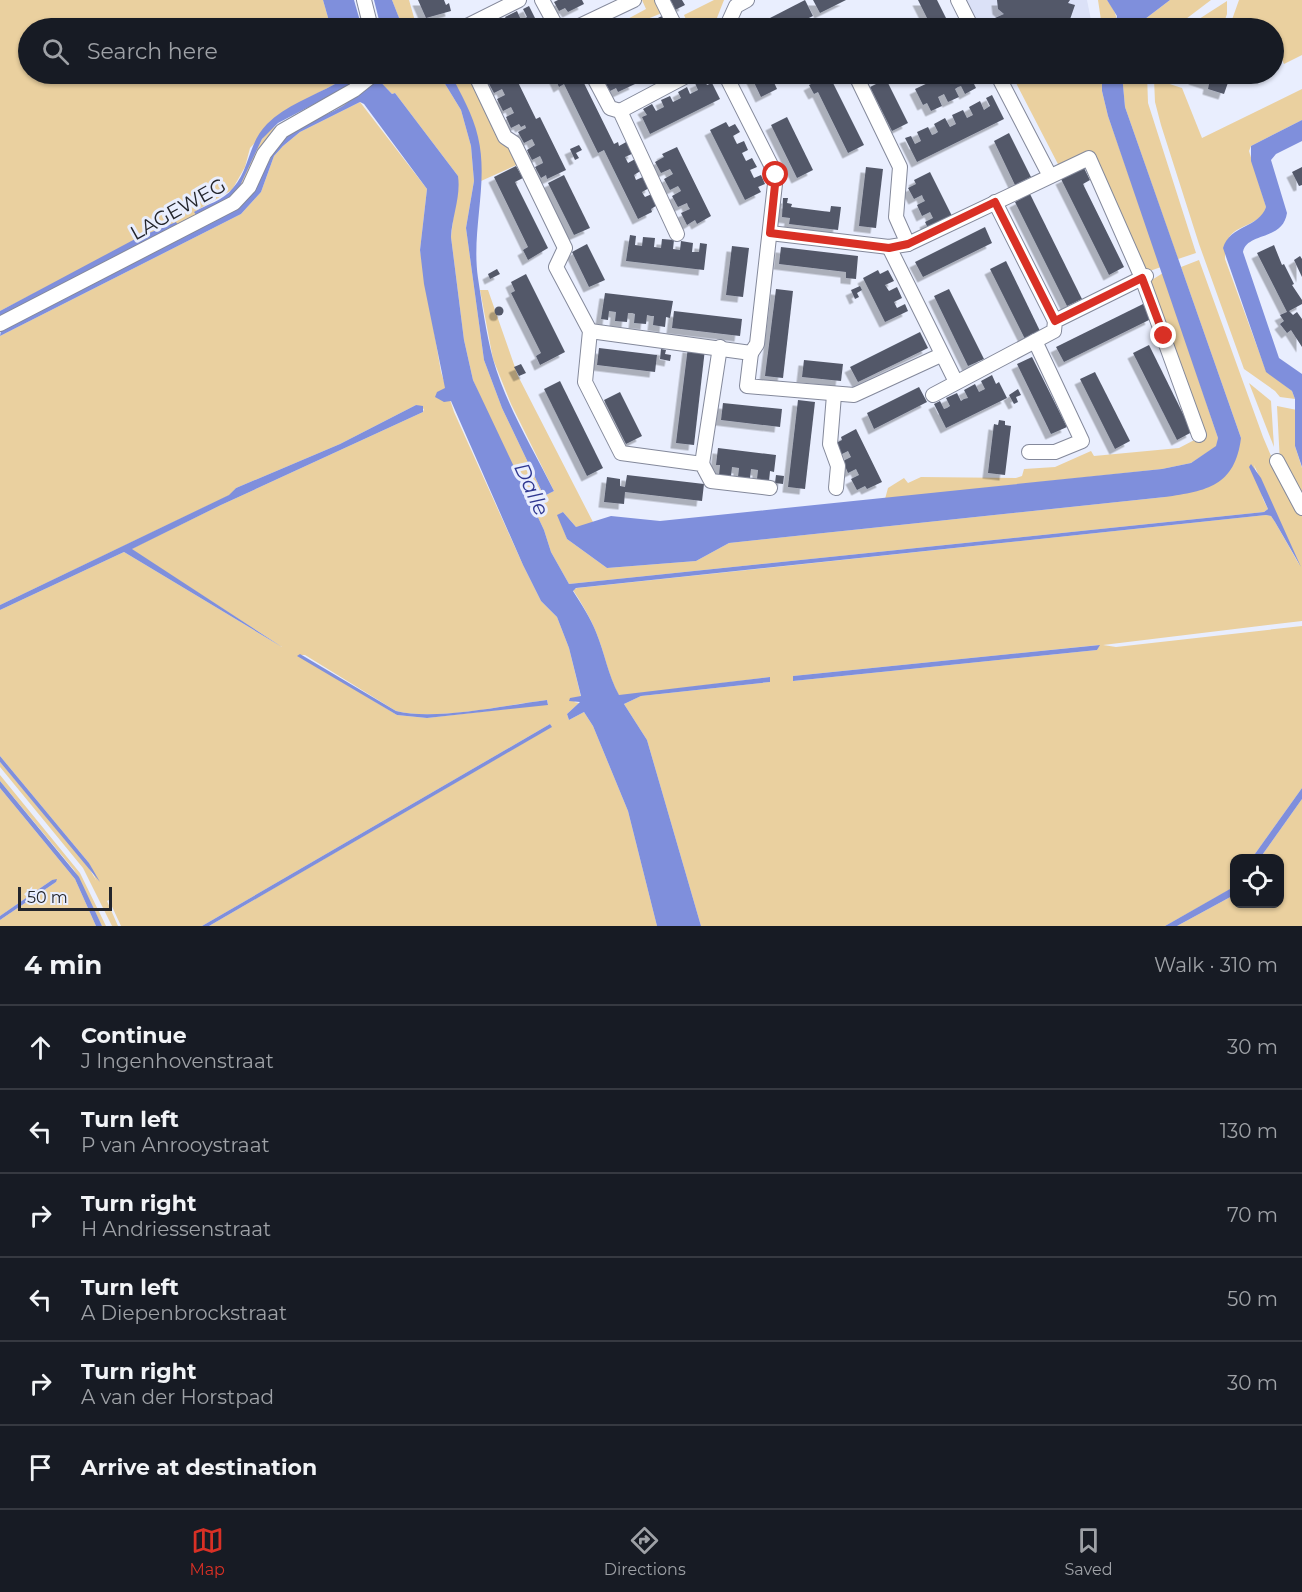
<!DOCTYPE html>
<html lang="en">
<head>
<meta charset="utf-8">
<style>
	:root { --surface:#171b24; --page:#20242c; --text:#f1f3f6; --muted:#9ea1a6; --line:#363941; --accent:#d93025 }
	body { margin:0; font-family:Montserrat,sans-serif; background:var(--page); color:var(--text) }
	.controls { position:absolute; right:18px; bottom:18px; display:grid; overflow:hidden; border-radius:12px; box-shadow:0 2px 4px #0004 }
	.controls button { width:54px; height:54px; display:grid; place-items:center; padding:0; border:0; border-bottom:2px solid var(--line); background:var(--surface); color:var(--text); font:30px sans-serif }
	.scale { position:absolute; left:18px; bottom:15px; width:94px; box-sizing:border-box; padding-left:6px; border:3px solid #23252c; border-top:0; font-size:16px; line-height:21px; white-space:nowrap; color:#23252c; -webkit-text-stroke:4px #e9eefe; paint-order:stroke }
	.stop { position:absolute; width:18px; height:18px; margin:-14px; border:4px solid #d93025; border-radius:50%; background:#fff }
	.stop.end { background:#d93025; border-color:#fff; box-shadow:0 2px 6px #0008 }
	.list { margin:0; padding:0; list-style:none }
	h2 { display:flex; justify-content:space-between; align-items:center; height:78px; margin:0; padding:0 24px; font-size:26px }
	h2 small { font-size:20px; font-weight:400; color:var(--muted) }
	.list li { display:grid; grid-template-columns:39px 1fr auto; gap:18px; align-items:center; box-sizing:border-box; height:84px; padding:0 24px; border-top:2px solid var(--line) }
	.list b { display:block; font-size:22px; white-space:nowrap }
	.list p { margin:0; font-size:20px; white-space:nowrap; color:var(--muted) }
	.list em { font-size:20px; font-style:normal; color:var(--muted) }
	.icon { flex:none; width:33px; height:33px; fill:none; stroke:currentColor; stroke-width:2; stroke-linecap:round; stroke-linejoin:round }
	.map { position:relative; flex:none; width:1302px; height:926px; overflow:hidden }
	.search { position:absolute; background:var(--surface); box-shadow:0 2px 4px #0004; left:18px; right:18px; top:18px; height:66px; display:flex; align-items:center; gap:15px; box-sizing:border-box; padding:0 21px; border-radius:33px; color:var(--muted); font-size:22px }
	.sheet { height:582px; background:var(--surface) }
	nav { display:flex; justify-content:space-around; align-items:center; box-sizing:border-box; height:84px; border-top:2px solid var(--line); background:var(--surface); font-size:16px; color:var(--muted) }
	nav a { display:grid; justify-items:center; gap:3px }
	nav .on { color:var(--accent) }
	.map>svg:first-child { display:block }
	.built { fill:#dbe1f7 }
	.green { fill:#ead09f; fill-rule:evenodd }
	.water { fill:#7f8fdc }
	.building { fill:#535869; filter:url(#shadow) }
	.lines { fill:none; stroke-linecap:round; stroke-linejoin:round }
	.minor-casing { stroke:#84899b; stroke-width:16 }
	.minor { stroke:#fff; stroke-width:14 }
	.route { stroke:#d93025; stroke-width:8 }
	.labels { text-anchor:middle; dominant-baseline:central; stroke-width:6; stroke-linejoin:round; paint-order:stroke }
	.street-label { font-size:20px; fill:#23252c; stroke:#e9eefe }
	.water-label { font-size:21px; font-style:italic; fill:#2f3790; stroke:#e9eefe }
</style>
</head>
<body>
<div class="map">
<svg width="1302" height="926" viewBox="0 0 1302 926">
	<defs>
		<filter id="shadow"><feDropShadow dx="-5.5" dy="5.5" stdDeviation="0" flood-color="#0004"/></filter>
	</defs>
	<rect width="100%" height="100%" fill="#e9eefe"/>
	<polygon class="built" points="966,0 1087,0 1091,20 1087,28 980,28"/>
	<g class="green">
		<polygon points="0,0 323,0 331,28 28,28 28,74 336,74 335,84 286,110 250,148 245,167 232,190 194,212 234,194 262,139 269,130 341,90 293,120 238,195 0,321 0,316 72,280 170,223 0,311"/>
		<polygon points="392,0 409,0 415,21 432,28 403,28"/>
		<polygon points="642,0 659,0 662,13 625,28 622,22 646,9"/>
		<polygon points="714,0 724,0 713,28 690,28 684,15"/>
		<path d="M1098,0h9c7,10 12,16 8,28l-10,-1 -4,-7z"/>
		<polygon points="1170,0 1211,0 1174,28 1138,28 1145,19"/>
		<polygon points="1239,0 1302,0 1302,55 1284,64 1274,43 1274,28 1266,28 1264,24 1255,28 1229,28"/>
		<polygon points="1227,1 1227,14 1222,28 1185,28"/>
		<path d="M373,74h66l22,36 10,36 3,35 -8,47 18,132 18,48 42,88 10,-5 -43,-87 -18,-45 -13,-69h8l30,86 76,148 -18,3 -13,-15 -5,3 9,24 40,29 89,-7 33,-18 436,-46 76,-59 -60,-171 18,-7 64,177 14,33 25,42v109l-199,24 13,2 186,-21v162l-50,70h-18v25l-3,6 -66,37h-464l-54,-186 -23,-36 17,-8 129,-14v-5l-151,19c-11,-21 -14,-42 -23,-64 -6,-15 -14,-28 -23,-42l4,-2 689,-73 5,1 4,6 25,44 -46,-101 9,34 5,10 -4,3 -695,72 -18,-32 -7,-22 -59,-122 -12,-28 -9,-40 -13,-103 7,-61 -63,-83 -3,1zM1099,645l-2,5 -304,31v-5z"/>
		<path d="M450,74h17l33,69 16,10 5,10 -40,18c0,-44 -11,-69 -31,-107z"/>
		<polygon points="1029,74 1102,74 1102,91 1108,116 1161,267 1147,272 1088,153 1060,168 1015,81"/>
		<polygon points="1122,74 1147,74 1148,103 1196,253 1178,259 1125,107"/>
		<path d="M1154,79l28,9 20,50 100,-49v31l-51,26 -2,5 17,56 -2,7c-21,19 -40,10 -39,45l41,112 26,20 3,8 -15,-2 -5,-6 -31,-22 -45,-125 -38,-119 -6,-23z"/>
		<polygon points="358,92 350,103 311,121 275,149 255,191 228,216 0,332 0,327 221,214 284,133"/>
		<path d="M360,102l67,87 -7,61 21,122 13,40 69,153 18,36 16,16 12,31 12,49 -7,5 5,1 -12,11 2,6 15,-8 9,14 35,85 29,115h-448l342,-199 -1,-3 -348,202h-81l-12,-26 -2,1 11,25h-6l-29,-58 -83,-101v-5l86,101 10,17 -7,-17 -89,-107v-146l124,-58 158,95 -151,-98 90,-44 202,-93 1,-3 -8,-4 -76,39 -104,44 -6,7 -230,110v-269l241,-122 20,-22 13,-36 9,-10 17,-14zM298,655h7l91,56c39,10 109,-6 151,-11l1,4 -121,14 -30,-3z"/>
		<polygon points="1163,273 1218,438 1217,446 1191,463 1162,469 885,499 888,488 904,478 908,483 921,477 1016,478 1022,476 1024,469 1055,467 1091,451 1094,456 1179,448 1202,436 1147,283"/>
		<polygon points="1249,383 1271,401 1274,447"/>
		<polygon points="1277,406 1297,410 1295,446 1302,468 1302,503 1280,463"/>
		<polygon points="0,775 80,873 106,926 102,926 74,870 0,781"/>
		<polygon points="0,788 75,879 96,926 0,926 0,920 56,882 52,880 0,916"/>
		<polygon points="1302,799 1302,926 1177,926 1234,895 1234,903 1280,903 1280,858 1260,858"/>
	</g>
	<g class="water">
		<polygon points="323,0 354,0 362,28 331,28"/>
		<polygon points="374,0 392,0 403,28 381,28"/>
		<polygon points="1107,0 1170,0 1145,19 1138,28 1115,28 1117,16"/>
		<path d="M336,74h37l19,20 3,-1 63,83c3,21 -6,40 -7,61l13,103 9,40 71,150 7,22 18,32 695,-72 4,-3 -19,-42 2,-3 10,14 40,89 -26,-45 -4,-6 -5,-1 -690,73 -3,3c9,14 17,26 23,41 9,22 12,43 23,63l151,-18v5l-129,14 -17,8 23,36 54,186h-44l-29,-115 -35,-85 -9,-14 -15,8 -2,-6 13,-12 -11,-1 1,-3 11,-2 -12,-48 -12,-31 -16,-16 -18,-36 -72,-164 -7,1 -9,-5 2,-5 8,-4 -21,-104 -4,-34 7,-61 -63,-85 -4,-2 -60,30 -17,14 -9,10 -13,36 -20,22 -241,122 1,-5 237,-123c24,-20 27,-51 49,-72 21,-19 54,-21 71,-44l-17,-2 -63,33 -16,16 -24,51 -15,12 -26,14 -3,-4c13,-8 29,-11 39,-24 17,-19 15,-45 34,-64 18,-18 46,-28 68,-40z"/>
		<path d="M439,74h12c10,21 22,40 27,63 11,46 -7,93 0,141 4,26 8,55 15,81 13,46 40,90 61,132l-10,5 -42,-88 -18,-48 -18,-132 8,-47 -3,-35 -10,-36z"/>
		<path d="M1102,74h20l3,33 116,331c-6,48 -34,53 -76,59l-436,46 -33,18 -89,7 -40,-29 -10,-24 6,-3 13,15 35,-11 49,5 502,-52 29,-6 25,-17 2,-8 -110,-322 -6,-25z"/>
		<path d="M1302,120v21l-26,13 -5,6 16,53c-4,28 -40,19 -44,39l36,106 23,16v93l-7,-21v-47l-3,-8 -26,-19 -43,-124c7,-23 36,-20 43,-41l-15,-46v-15z"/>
		<polygon points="176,222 178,225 0,316 0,311 137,238"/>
		<polygon points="416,405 423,406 423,412 221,505 132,549 282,647 124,552 0,610 0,605 229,495 236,488 340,444"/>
		<polygon points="1100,645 1097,650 793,681 793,676"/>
		<path d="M300,654l96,57c39,10 110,-6 151,-11l1,5 -121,13 -30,-3 -100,-59z"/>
		<polygon points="550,724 552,727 209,926 202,926"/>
		<polygon points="0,756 89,863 100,882 0,762"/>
		<polygon points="0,781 79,877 102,926 96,926 75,879 0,788"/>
		<polygon points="1302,788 1302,799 1260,858 1252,858"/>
		<polygon points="57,879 56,882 0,920 0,916 52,880"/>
		<polygon points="1234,883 1234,895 1177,926 1165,926 1230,889"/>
	</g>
	<g class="building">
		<polygon points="418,0 444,0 446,5 449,3 451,11 426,18"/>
		<polygon points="558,0 582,0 584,4 568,12 565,8 559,11 554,2"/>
		<polygon points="665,0 682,0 685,5 675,10 672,3 668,5"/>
		<polygon points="805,0 813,16 788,28 775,28 770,18"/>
		<polygon points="813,0 846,0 820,13"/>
		<polygon points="918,0 937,0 951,28 932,28"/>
		<polygon points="997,0 1070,0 1068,3 1075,5 1067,28 1000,28 995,18 1004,14 998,9"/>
		<polygon points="529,6 540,28 505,28 510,26 505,17 517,11 521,20 524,19 527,17 523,9"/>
		<polygon points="662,16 665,21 658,24 660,28 637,28"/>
		<polygon points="500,20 504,28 490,28 488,26"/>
		<polygon points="900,21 903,28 884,28 891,25"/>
		<polygon points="497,74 514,74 536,119 540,117 566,170 547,179 546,175 541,178 535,167 543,163 542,160 540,156 532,160 527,150 535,145 532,139 524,143 518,132 526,128 525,125 521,127 519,124 511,128 506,117 514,113 511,107 503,111 497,99 505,95 502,89 494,93 488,82 497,78"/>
		<polygon points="553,74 573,74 575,78 580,75 614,144 618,142 619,146 628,141 634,153 625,157 628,163 637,158 642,170 634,175 636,180 645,176 651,187 642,192 643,194 645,197 654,193 659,204 651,209 652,212 638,219 604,150 598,153 564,84 559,87"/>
		<polygon points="609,74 629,74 635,84 618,92 616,88 610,91 605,82 612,79"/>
		<polygon points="750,74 770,74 777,89 761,97"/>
		<polygon points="947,74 973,74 976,78 972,80 976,88 965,94 961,86 958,87 955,89 959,97 948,102 944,94 938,97 942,106 931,111 927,103 923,105 915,89"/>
		<polygon points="1196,74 1231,74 1224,94 1208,89 1209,84 1194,79"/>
		<polygon points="829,75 864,145 848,153 818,92 814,94 809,85"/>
		<polygon points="704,79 707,85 712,83 720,99 650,134 642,117 647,115 643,109 652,104 656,111 664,107 661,100 670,96 673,102 681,98 678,92 687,87 690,94 698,90 695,83"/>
		<polygon points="886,79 908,123 892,131 870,87"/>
		<polygon points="992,95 1004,119 917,162 905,138 911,136 915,144 921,141 917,132 928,127 932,135 935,134 938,132 934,124 945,118 950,127 956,124 952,115 963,110 967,118 973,115 969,107 980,101 984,110 990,106 986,98"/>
		<polygon points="787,117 813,170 797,178 771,125"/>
		<polygon points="726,122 729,127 735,124 740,132 733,136 737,144 744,141 748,150 742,153 746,161 752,158 757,167 750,170 754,178 761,175 765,184 758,187 761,192 745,200 710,130"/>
		<polygon points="1009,133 1031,177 1015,185 994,141"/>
		<polygon points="579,145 582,150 576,153 579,158 575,160 570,149"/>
		<polygon points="677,147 711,216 697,224 695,220 687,225 681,213 690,209 688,206 687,203 678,207 672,196 681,191 680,189 678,186 670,190 664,179 673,174 670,169 661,173 655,162 664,157 662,154"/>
		<polygon points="516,166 523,178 515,182 548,248 528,260 523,250 528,247 494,177"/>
		<polygon points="866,167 883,169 876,228 859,226"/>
		<polygon points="1302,167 1302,185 1299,186 1292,172"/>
		<polygon points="1084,168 1090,180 1083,184 1124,267 1109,275 1061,179"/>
		<polygon points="930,172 952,216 928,228 925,222 933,218 930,212 922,216 917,205 925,201 923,198 922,195 914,199 908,188 916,184 914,180"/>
		<polygon points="564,175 590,228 574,235 548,183"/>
		<polygon points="1030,194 1082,299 1067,306 1015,202"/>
		<polygon points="783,198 788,198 787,203 792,204 791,207 830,212 831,206 841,207 838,230 789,224 790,218 782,217"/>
		<polygon points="985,227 992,243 923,277 915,262"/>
		<polygon points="630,235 636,236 635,245 642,246 643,237 655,238 654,247 661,248 662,239 674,240 673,249 680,250 681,241 693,243 692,252 699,252 700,243 707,244 704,270 626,261"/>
		<polygon points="587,244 605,280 589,287 572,252"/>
		<polygon points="1274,245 1282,265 1284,264 1294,284 1292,285 1302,300 1302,304 1289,311 1293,315 1297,312 1302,319 1302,347 1291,330 1287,333 1280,324 1284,321 1280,315 1287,312 1257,253"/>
		<polygon points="732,246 749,248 743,297 726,295"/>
		<polygon points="781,247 858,256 856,279 846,278 846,272 779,264"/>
		<polygon points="1300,256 1302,259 1302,277 1294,260"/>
		<polygon points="1006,261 1040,331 1025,339 990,269"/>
		<polygon points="497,269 500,274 490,279 488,274"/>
		<polygon points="878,270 880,274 888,270 894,281 885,285 889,291 897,287 902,298 894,302 897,308 905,304 908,311 885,322 863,278"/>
		<polygon points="526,274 565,352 540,365 536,356 541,353 511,293 515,291 511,282"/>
		<polygon points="860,286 862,290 857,293 859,297 855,299 851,290"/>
		<polygon points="776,289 793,291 783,378 765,376"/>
		<polygon points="949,289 984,359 968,366 934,296"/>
		<polygon points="605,293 673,301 670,318 666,317 665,327 653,325 654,316 651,316 647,315 646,324 634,323 635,314 632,313 628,313 627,322 615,321 616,312 609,311 608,320 601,319"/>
		<polygon points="1143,304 1151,319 1064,362 1056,347"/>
		<circle cx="499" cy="311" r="4.5"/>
		<polygon points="674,311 742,319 740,336 672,328"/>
		<polygon points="920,332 928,348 858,382 850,367"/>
		<polygon points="1149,345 1192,432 1177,440 1133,353"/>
		<polygon points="688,347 705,349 694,445 676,443"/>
		<polygon points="599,348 657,355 655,372 597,365"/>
		<polygon points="661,349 666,350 665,354 671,355 670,361 660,359"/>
		<polygon points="1032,357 1067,427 1051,434 1017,364"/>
		<polygon points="804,360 843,364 841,381 802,377"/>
		<polygon points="521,364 526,373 519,376 514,367"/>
		<polygon points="1095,372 1130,441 1115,449 1080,379"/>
		<polygon points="992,375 996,384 999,382 1007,398 946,428 934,404 940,401 944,409 947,408 950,406 946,398 957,393 961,401 964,399 968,398 964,390 975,384 979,392 985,389 981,381"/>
		<polygon points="560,381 603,468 587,476 544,389"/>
		<polygon points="919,387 927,402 874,429 867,413"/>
		<polygon points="1018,389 1021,395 1016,397 1018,402 1014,404 1009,395"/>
		<polygon points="620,392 642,436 626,444 604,400"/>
		<polygon points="798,400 815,402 805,489 788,487"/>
		<polygon points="723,403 782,409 780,427 721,420"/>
		<polygon points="999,420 1005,421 1005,425 1011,426 1005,475 988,473 994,424 998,425"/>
		<polygon points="856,429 882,482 867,489 865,486 857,490 851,479 859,475 856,469 848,473 843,461 851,457 848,451 840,455 834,444 842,440 841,437"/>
		<polygon points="718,448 776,455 774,472 770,471 769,481 757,479 758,470 751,469 750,478 738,477 739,468 732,467 731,476 719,475 720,465 716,465"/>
		<polygon points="627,475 704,484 702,501 625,492 624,504 604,502 607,477 620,479 620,486 625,487"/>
		<polygon points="776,475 784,476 783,484 775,483"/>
	</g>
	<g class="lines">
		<g class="minor-casing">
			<g id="minor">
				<polyline points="364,0 371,28"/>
				<polyline points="542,0 555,24 566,28"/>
				<polyline points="662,0 676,28"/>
				<polyline points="958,0 972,28"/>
				<polyline points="463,28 519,0"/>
				<polyline points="575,28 634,0"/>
				<polyline points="726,28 736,6 747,0"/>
				<polyline points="475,74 505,137 514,143 565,248 556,267 590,331 585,382 621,453 702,464 711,481 770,488"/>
				<polyline points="592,74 610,108 620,111 677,234"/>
				<polyline points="725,74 776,175 757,344 751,353"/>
				<polyline points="861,74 856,76 900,167 896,217 908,244"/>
				<polyline points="997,74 1050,176"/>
				<polyline points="620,111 690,74"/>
				<polyline points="995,202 1055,321"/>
				<polyline points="770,233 889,247 908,244 1089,158 1142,278 1199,435"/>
				<polyline points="889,247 956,382"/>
				<polyline points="0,324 234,203 249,187 264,154 282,131 354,90 374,74"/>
				<polyline points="590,331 751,353 747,386 854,395 941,355"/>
				<polyline points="834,395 830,444 838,466 836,488"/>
				<polyline points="933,395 1054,331 1055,321 1146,276"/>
				<polyline points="1029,452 1055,452 1082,441 1035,341"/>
				<polyline points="1277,461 1302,508"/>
				<polyline points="702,464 720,347"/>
			</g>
		</g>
		<use href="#minor" class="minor"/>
	</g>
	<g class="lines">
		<polyline class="route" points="776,175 770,233 889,248 908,244 995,202 1055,321 1142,278 1164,336"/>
	</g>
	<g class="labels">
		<g class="street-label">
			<text transform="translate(178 209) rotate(-29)">LAGEWEG</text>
		</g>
		<g class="water-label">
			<text transform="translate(532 489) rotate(66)">Dalle</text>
		</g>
	</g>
</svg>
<div class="controls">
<button><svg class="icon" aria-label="locate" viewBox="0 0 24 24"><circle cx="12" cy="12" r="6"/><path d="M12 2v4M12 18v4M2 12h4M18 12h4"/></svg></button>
</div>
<div class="scale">50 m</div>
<div class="stop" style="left:776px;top:175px"></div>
<div class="stop end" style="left:1164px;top:336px"></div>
<div class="search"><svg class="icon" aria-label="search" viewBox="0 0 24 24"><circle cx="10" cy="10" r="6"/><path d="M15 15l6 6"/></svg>Search here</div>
</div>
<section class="sheet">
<h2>4 min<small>Walk · 310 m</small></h2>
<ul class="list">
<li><svg class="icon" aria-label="ahead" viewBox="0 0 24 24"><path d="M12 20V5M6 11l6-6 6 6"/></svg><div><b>Continue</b><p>J Ingenhovenstraat</p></div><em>30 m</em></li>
<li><svg class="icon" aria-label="left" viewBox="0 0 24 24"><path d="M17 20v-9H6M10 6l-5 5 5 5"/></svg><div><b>Turn left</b><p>P van Anrooystraat</p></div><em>130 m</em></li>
<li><svg class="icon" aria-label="right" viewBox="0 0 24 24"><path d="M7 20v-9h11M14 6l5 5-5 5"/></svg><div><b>Turn right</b><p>H Andriessenstraat</p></div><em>70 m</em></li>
<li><svg class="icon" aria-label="left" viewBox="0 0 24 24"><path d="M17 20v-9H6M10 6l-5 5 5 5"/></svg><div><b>Turn left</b><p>A Diepenbrockstraat</p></div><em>50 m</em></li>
<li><svg class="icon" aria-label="right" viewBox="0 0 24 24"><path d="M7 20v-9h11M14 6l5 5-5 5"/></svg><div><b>Turn right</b><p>A van der Horstpad</p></div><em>30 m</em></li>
<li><svg class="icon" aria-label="arrive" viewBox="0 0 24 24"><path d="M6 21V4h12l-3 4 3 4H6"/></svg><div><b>Arrive at destination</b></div></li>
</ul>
</section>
<nav>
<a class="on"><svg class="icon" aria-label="map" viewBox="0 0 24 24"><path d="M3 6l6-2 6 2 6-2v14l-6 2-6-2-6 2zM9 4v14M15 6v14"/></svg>Map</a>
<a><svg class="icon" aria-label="directions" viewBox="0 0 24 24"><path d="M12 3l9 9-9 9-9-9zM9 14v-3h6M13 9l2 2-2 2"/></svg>Directions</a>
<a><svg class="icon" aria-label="saved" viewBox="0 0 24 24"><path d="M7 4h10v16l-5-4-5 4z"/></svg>Saved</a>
</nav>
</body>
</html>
